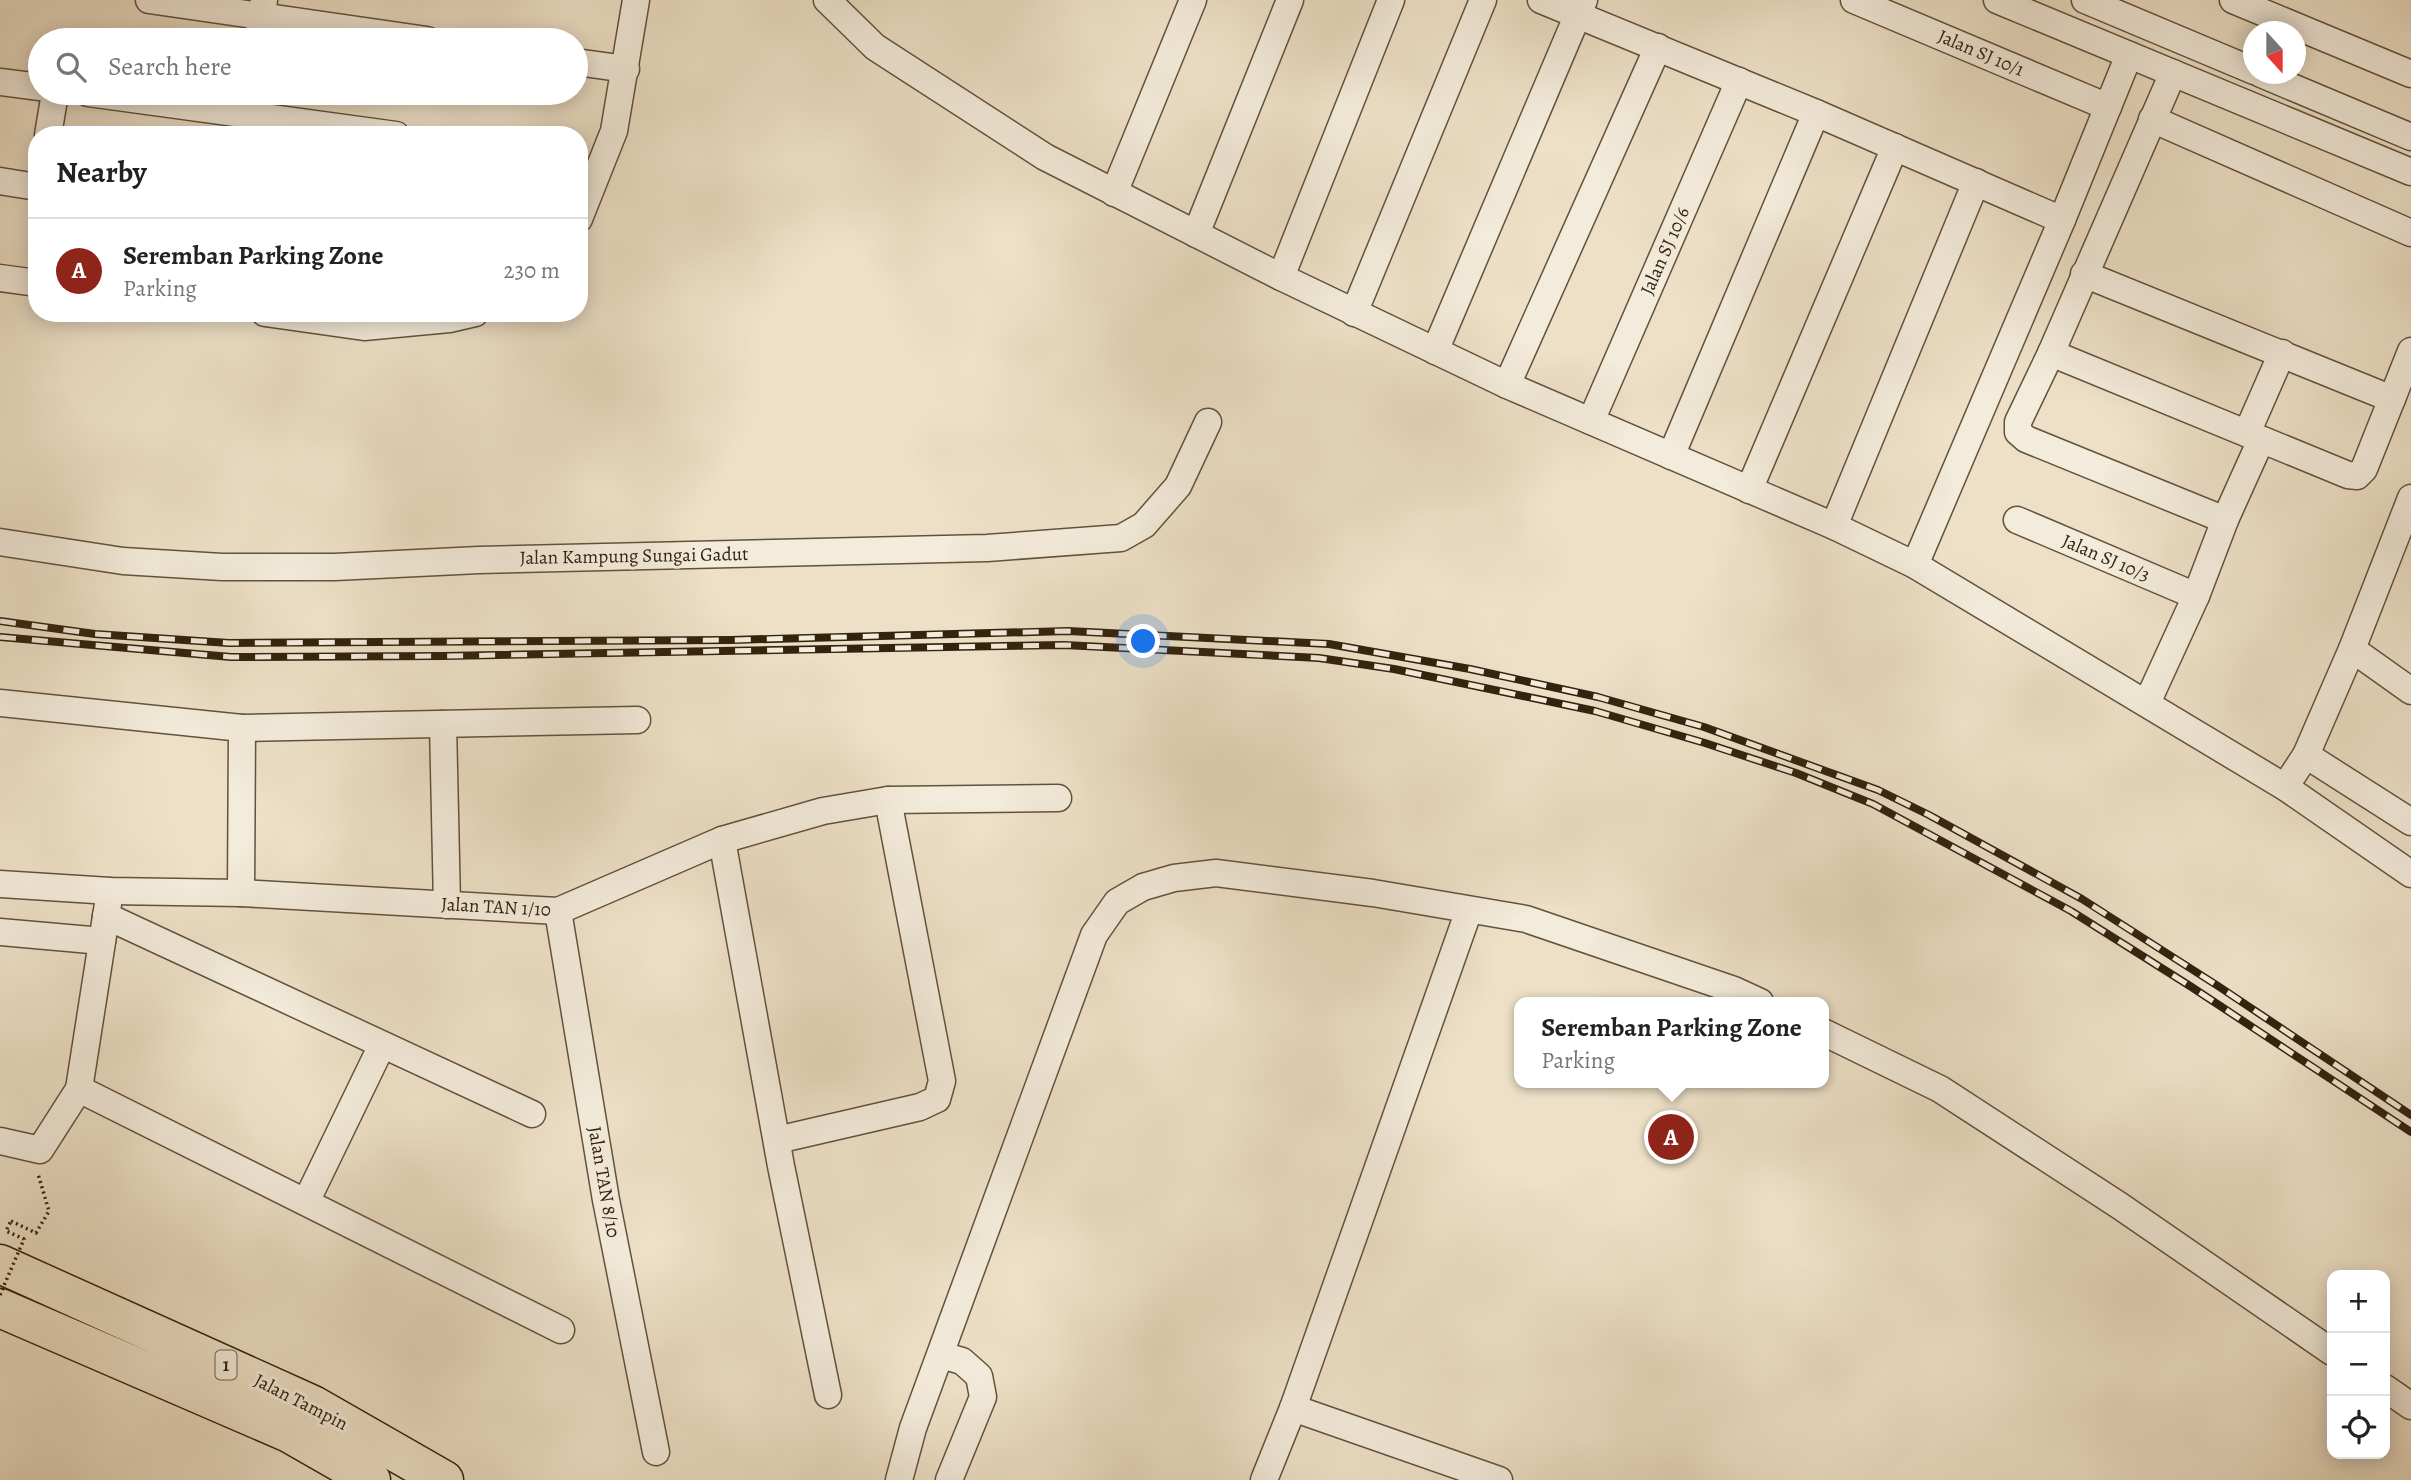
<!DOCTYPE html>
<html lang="en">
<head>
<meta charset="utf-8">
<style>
	:root { --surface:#fff; --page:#f6f6f6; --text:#222; --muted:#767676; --line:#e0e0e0; --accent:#8f2418 }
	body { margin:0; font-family:Alegreya,serif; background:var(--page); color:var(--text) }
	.controls { position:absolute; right:21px; bottom:21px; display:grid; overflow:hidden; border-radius:14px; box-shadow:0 4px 18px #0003 }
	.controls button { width:63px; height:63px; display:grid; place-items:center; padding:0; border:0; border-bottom:2px solid var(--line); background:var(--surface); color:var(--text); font:35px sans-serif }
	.compass { position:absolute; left:2243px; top:21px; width:63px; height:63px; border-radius:50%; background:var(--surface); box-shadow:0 4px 18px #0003; rotate:159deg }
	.you { position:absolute; left:1144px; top:642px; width:24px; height:24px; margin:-18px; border:5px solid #fff; border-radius:50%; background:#1a73e8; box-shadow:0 0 0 10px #1a73e833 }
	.badge { display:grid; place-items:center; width:46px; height:46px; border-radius:50%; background:var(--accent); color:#fff; font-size:23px; font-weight:700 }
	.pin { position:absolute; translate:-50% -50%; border:4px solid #fff; box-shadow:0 2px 7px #0006 }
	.popup { position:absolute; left:1514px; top:997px; width:315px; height:91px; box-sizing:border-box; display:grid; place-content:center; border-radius:14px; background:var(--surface); filter:drop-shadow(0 2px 5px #0005); font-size:23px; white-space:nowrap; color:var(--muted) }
	.popup b { font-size:26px; color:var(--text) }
	.popup::after { content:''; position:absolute; left:50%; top:100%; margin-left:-14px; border:14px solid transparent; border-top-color:var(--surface) }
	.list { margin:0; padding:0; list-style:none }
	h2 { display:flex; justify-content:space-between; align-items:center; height:91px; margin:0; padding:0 28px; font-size:30px }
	h2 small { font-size:23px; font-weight:400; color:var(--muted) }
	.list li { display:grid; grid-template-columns:46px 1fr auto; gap:21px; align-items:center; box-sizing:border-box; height:105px; padding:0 28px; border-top:2px solid var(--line) }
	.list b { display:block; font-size:26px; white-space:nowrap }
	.list p { margin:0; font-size:23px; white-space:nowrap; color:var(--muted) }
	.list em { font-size:23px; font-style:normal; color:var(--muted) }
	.icon { flex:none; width:38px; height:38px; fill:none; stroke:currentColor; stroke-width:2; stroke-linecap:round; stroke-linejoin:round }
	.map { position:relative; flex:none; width:2411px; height:1480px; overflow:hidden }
	.search { position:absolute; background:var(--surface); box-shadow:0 4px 18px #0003; left:28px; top:28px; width:560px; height:77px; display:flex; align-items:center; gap:18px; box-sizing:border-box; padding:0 24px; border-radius:38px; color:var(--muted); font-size:26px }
	.panel { position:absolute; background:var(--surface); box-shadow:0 4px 18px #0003; left:28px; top:126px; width:560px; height:196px; border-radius:28px }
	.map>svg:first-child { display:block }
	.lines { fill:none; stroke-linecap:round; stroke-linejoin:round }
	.minor-casing { stroke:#62523c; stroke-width:29 }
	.highway-casing { stroke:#33220d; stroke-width:41 }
	.path { stroke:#33220d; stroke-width:3.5; stroke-dasharray:2 3.5; stroke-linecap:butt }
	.minor { stroke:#f3ebdb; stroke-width:26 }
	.highway { stroke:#ede0c7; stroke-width:38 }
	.rail-casing { stroke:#33220d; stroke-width:8 }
	.rail { stroke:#f3ebdb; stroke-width:5; stroke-dasharray:16; stroke-linecap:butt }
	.path-bridge { stroke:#33220d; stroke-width:3.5; stroke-dasharray:2 3.5; stroke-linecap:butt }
	.labels { text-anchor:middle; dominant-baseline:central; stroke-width:6; stroke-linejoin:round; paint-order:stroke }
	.shield { fill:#f3ebdb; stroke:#6d5e4b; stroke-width:2 }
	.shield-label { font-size:18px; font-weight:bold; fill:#33220d }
	.street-label { font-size:19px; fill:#33220d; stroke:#f3ebdb }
</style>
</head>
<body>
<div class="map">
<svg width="2411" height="1480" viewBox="0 0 2411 1480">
	<rect width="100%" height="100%" fill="#ede0c7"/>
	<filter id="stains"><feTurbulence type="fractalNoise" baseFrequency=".00286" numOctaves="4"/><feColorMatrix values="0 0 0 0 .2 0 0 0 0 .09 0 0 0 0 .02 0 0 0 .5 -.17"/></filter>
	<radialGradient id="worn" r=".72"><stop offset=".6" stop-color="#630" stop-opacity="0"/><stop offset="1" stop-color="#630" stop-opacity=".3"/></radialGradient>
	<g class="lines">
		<g class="minor-casing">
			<g id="minor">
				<polyline points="149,0 427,40"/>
				<polyline points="827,0 875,47 1045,157 1281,277 1507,385 1834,526 1915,565 2285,787 2411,874"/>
				<polyline points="1541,0 1816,113 2062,220"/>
				<polyline points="1854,0 2108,107"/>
				<polyline points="1997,0 2411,172"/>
				<polyline points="2085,0 2254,71"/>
				<polyline points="2233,0 2411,74"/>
				<polyline points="258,40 264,0"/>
				<polyline points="576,62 626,69"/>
				<polyline points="2173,73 2051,353 2018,422 2018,432 2026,439 2225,520"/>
				<polyline points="2261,74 2411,137"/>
				<polyline points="0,82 40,87"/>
				<polyline points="88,93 396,135"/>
				<polyline points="2152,119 2411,233"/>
				<polyline points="48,135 55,93"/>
				<polyline points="0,181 37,187"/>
				<polyline points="1114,193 1193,0"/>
				<polyline points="579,219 614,131 636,0"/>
				<polyline points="1196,234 1290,0"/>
				<polyline points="2084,274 2392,399"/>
				<polyline points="1281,277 1391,0"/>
				<polyline points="0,278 37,283"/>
				<polyline points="265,313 364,327 449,319 475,313"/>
				<polyline points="1354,313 1483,0"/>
				<polyline points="1435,351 1584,0"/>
				<polyline points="2051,353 2348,475 2357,476 2364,469 2411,351"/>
				<polyline points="1507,385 1658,47"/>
				<polyline points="1591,421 1739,81"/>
				<polyline points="2247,433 2282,353"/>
				<polyline points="1671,456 1816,113"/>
				<polyline points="1749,490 1895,147"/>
				<polyline points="2017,520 2196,596"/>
				<polyline points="1834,526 1976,182"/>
				<polyline points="0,542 123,561 222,567 335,567 479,560 987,548 1121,538 1144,525 1178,486 1208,422"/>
				<polyline points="1915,565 2062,220 2129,55"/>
				<polyline points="2352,649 2411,691"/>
				<polyline points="0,703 242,728 637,720"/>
				<polyline points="2147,703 2196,596 2225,520 2261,440"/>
				<polyline points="443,724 447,905"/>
				<polyline points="2306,755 2411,822"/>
				<polyline points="2285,787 2306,755 2352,649 2411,498"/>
				<polyline points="722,840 781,1166 828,1395"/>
				<polyline points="0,884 110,891 241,893 558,911 722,840 823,811 888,800 1058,798"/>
				<polyline points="110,891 79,1089 561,1330"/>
				<polyline points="241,893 242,728"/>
				<polyline points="558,911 606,1200 656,1452"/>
				<polyline points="106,916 532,1114"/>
				<polyline points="0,932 102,941"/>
				<polyline points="1823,1032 1940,1089 2120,1206 2332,1352"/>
				<polyline points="777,1140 920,1107 937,1099 942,1081 888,800"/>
				<polyline points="0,1141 40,1150 79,1089"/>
				<polyline points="306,1202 382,1045"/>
				<polyline points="941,1355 962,1361 979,1376 983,1397 949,1480"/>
				<polyline points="2385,1388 2411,1406"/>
				<polyline points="1293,1408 1499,1480"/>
				<polyline points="899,1480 913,1428 1094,935 1117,902 1143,887 1174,878 1216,873 1373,893 1526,919 1734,990 1760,1002"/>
				<polyline points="1264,1480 1293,1408 1469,910"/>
			</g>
		</g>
		<g class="highway-casing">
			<g id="highway">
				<polyline points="0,1264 313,1405 444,1480"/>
				<polyline points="0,1308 289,1433 371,1480"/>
			</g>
		</g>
		<polyline class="path" points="11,1221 36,1233 49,1211 38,1174"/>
		<use href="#minor" class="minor"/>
		<use href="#highway" class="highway"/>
		<g class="rail-casing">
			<g id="rail">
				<polyline points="0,621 95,634 229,643 731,640 1068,631 1329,644 1470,669 1598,697 1704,727 1878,790 1929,815 2082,899 2218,986 2411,1115"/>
				<polyline points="0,637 231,657 444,656 1064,645 1319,658 1394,669 1595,711 1705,743 1796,773 1873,804 2071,911 2190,986 2411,1132"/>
			</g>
		</g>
		<use href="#rail" class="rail"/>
		<polyline class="path-bridge" points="0,1295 24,1239 6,1231 11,1221"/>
	</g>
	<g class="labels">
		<rect class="shield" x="215.5" y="1350.5" width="21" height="29" rx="5"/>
		<g class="shield-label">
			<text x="226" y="1365">1</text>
		</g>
		<g class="street-label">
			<text transform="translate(1981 53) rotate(23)">Jalan SJ 10/1</text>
			<text transform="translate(1665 251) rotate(-66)">Jalan SJ 10/6</text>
			<text transform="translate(634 556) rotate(-1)">Jalan Kampung Sungai Gadut</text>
			<text transform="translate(2106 558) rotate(23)">Jalan SJ 10/3</text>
			<text transform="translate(496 907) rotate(3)">Jalan TAN 1/10</text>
			<text transform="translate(604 1182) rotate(80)">Jalan TAN 8/10</text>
			<text transform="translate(301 1402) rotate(27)">Jalan Tampin</text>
		</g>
	</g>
	<rect width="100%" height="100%" filter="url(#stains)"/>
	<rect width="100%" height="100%" fill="url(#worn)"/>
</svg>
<div class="controls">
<button>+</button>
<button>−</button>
<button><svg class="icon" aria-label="locate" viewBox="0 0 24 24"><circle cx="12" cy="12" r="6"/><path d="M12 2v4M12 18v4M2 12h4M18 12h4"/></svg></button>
</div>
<svg class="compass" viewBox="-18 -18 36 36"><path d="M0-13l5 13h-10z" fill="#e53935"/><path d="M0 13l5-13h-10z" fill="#767676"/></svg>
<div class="you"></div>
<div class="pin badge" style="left:1671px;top:1137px">A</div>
<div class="popup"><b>Seremban Parking Zone</b>Parking</div>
<div class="search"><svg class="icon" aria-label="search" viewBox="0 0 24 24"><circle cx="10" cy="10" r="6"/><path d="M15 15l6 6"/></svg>Search here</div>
<section class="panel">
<h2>Nearby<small></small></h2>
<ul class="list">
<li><span class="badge">A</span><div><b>Seremban Parking Zone</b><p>Parking</p></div><em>230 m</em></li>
</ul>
</section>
</div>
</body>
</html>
